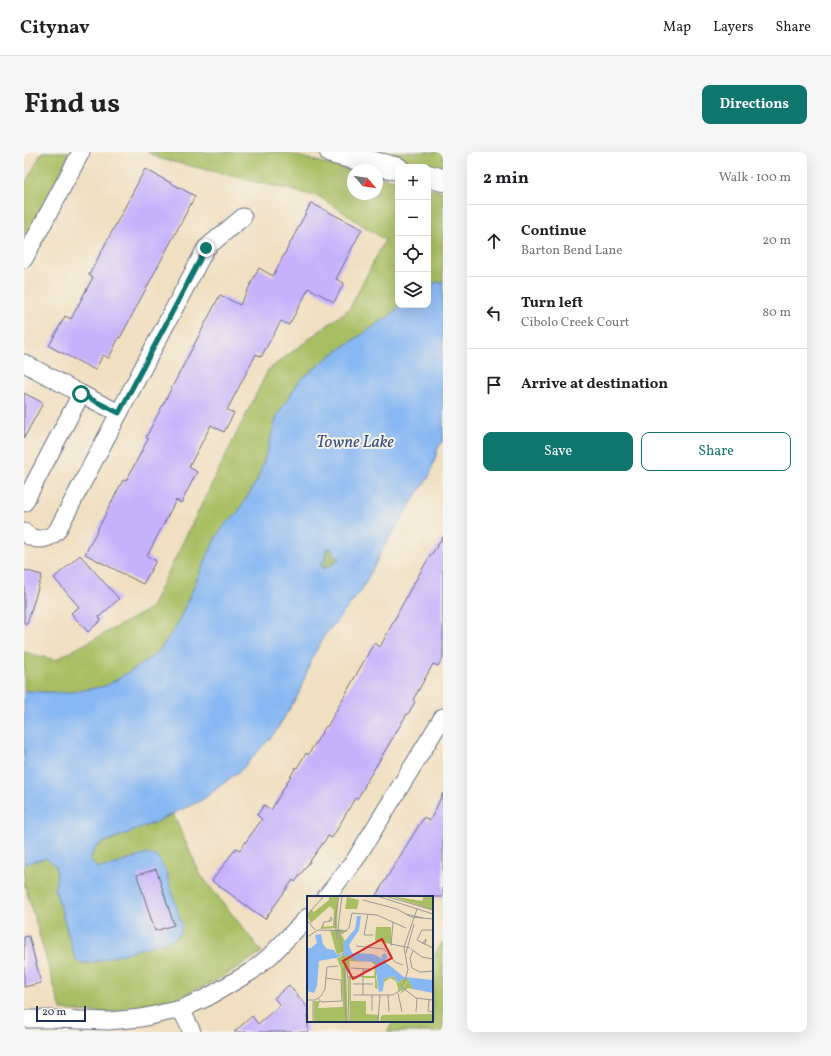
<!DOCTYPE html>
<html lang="en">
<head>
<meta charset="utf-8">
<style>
	:root { --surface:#fff; --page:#f6f6f6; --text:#202124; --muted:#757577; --line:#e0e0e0; --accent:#0f766e }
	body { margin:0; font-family:Vollkorn,serif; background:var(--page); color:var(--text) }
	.controls { position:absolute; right:12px; top:12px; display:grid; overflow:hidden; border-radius:8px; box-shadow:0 4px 16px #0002 }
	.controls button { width:36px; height:36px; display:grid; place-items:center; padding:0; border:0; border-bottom:1px solid var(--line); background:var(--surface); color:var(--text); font:20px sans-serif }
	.compass { position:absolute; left:323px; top:12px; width:36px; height:36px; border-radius:50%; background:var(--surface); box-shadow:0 4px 16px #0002; rotate:119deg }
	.scale { position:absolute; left:12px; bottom:10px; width:50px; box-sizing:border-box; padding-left:4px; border:2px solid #1b2f5e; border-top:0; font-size:11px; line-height:14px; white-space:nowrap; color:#1b2f5e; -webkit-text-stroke:3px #f7f3e8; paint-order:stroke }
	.stop { position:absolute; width:12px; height:12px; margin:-9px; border:3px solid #0f766e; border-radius:50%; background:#fff }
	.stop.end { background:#0f766e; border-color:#fff; box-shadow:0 1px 4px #0008 }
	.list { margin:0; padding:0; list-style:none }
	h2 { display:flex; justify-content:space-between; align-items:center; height:52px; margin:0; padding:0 16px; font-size:17px }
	h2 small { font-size:13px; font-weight:400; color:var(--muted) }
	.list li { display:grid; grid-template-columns:26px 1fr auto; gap:12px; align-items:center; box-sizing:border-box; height:72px; padding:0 16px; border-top:1px solid var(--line) }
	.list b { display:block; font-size:15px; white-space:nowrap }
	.list p { margin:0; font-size:13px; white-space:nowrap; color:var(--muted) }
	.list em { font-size:13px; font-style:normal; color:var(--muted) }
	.actions { display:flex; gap:8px; padding:12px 16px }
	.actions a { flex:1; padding:9px 0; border:1px solid var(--accent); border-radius:8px; text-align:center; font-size:14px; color:var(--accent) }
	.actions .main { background:var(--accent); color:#fff }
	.icon { flex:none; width:22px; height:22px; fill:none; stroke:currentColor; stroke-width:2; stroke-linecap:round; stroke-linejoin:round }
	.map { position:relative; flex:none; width:419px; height:880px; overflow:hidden; border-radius:8px }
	header { display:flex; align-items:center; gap:24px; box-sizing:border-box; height:56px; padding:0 20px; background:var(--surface); border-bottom:1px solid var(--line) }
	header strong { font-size:19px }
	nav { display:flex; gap:22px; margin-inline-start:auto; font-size:14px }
	.intro { display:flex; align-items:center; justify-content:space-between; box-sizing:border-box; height:96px; padding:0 24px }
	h1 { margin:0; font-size:28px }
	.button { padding:10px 18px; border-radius:8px; background:var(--accent); color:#fff; font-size:14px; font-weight:700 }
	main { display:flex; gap:24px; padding:0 24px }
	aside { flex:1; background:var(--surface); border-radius:8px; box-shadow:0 4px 16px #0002 }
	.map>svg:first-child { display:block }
	.green { fill:#a8be62; stroke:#627660 }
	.forest { fill:#86a558; stroke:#506a5b }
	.water { fill:#88b8f3; stroke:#5274a8; fill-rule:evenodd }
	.building { fill:#c6b2fc }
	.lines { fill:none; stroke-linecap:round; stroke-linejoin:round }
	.street-casing { stroke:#666d80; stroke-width:19 }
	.secondary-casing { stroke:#666d80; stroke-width:24 }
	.street { stroke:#fff; stroke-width:17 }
	.secondary { stroke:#fff; stroke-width:22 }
	.route { stroke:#0f766e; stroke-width:5 }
	.labels { text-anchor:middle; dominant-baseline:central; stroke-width:4; stroke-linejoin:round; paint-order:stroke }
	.water-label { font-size:17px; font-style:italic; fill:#365183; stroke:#f7f3e8 }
	.inset-road { fill:none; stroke:#9b9999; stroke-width:1 }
	.view { fill:#d62828; fill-opacity:0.15; stroke:#d62828; stroke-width:2 }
	.inset-edge { fill:none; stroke:#1b2f5e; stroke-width:2 }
</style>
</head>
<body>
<header>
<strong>Citynav</strong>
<nav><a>Map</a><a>Layers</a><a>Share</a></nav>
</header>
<div class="intro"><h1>Find us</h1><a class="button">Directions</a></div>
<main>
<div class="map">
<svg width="419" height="880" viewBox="0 0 419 880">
	<rect width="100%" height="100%" fill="#f7f3e8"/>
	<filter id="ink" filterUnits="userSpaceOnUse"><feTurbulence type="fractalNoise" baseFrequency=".025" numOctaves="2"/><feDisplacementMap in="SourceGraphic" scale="8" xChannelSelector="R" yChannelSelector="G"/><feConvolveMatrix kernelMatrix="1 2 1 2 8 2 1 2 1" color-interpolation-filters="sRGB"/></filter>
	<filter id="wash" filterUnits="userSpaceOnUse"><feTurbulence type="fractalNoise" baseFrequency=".012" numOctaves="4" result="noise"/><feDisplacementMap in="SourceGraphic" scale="16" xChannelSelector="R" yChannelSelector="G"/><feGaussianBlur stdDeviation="0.9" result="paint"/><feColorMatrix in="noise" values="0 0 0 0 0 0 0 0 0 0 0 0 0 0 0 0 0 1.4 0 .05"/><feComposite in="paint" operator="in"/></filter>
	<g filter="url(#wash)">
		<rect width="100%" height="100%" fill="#f0dfc0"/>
		<g class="green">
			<polygon points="18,0 47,0 0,88 0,34"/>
			<polygon points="123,0 259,0 329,19 329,42 353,42 353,24 374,29 374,153 376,153 367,163 306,204 276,228 253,264 241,306 233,329 214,360 200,374 176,420 152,475 134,500 115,514 82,534 42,541 0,539 0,500 31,508 126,457 244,218 325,157 361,88 296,45 137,7"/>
			<polygon points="332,0 419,0 419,20 404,15 398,15"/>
			<polygon points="404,36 419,40 419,130 413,130 404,135"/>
			<polygon points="149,662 176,722 238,800 193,828 141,852 84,861 37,858 0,730 0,712 22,706 31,712 33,723 31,737 51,806 57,811 67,811 150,787 123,702 86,714 73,716 66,708 71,696 79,691 127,672"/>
			<polygon points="419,789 419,880 363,880 370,869 408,869 408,807"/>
		</g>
		<path class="forest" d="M306,395l9,11c-5,7 -8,10 -17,10l-2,-4 4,-3 2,-12z"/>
		<path class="water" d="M413,130h6v158l-5,8 -8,27 -17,25 -28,45 -24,46 -36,44 -12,21 -15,39 -24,39 -33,36 -39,30 -51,24 -49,19 -7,5 -5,11 7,9 13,-2 37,-12 11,3 8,15 16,53 -1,8 -7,6 -83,24h-10l-6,-5 -20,-69 2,-14 -2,-10 -9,-7 -22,6v-173l42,2 40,-7 33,-20 19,-14 18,-25 39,-88 9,-13 14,-14 19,-31 8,-23 12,-42 23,-36 30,-24 61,-41 9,-10h28v-18zM306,395l9,11c-5,7 -8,10 -17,10l-2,-4 4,-3 2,-12z"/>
		<g id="blocks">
			<g class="building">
				<polygon points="121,17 171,44 96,186 95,185 85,206 79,203 71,218 25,194 41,164 47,167 69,125 65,123"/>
				<polygon points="287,51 338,77 312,127 320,131 310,150 285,136 265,173 257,169 237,205 232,202 203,258 210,261 200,280 187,273 165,315 173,320 157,351 152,348 123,404 132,409 119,432 61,402 99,328 102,329 124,287 122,285 196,143 216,153 235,116 249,124"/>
				<polygon points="0,241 19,251 0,286"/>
				<polygon points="419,385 419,506 414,514 409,512 389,548 391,550 384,562 383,562 340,634 341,634 333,647 331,646 308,686 304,684 279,719 271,730 269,728 241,767 188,729 212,696 216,698 238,667 233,663 240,653 247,658 272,615 273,616 282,601 284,603 302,574 303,575 350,491 356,495 386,438 407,402 408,402"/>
				<polygon points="56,403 95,447 75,465 77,468 64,480 47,461 55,455 30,426"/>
				<polygon points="0,418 18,423 3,472 0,471"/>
				<polygon points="419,641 419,745 351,745 400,665 406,669"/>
				<polygon points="132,717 150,773 131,779 113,723"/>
				<polygon points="5,784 17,831 0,835 0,785"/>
				<polygon points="265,833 284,856 284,880 210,880 228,864 234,872 256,853 250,846"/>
			</g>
		</g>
	</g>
	<g filter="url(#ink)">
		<use href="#blocks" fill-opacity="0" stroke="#666d80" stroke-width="1"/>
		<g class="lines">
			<g class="street-casing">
				<g id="street">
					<polyline points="0,107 57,0"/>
					<polyline points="0,211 57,242 95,261"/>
					<polyline points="0,351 57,242"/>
					<path d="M0,380c10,10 23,9 33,-1l149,-283 37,-31"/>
					<polyline points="302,745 331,708 419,565"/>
					<polyline points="157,857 168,880"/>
					<polyline points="0,867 28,867 84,869 117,866 157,857 184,845 228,819 246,804 284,765"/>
				</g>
			</g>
			<g class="secondary-casing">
				<g id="secondary">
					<polyline points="307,0 374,17"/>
					<polyline points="404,24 419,28"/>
				</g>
			</g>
			<use href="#street" class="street"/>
			<use href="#secondary" class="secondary"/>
		</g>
	</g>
	<g class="lines" filter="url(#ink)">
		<polyline class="route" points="57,242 95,261 182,96"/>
	</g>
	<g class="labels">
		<g class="water-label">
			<text x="331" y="290">Towne Lake</text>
		</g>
	</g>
	<g transform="translate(283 744)">
		<rect width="126" height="126" fill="#f0dfc0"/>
		<path d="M22,0h9l-1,32 -15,1 1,-5 1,3 9,-1 1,-16 -4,-4 -19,17 -4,-7 4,-7 3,3 15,-12zM83,0l32,5 2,-5h9v14zM40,1l12,3 -2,9h-12zM69,31h15v17l-16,-3zM33,33l5,2 -4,3 4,7 1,9 -9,5 -7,-25zM39,58l11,7 18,1 3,8 -2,6 2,13 -3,-1v-10h-12v-2h11l1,-11 -4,-3 -22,-1 2,15 -5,-9 2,55h-34v-21h6l-2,7 25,-1 -2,-38 -4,-11zM86,80l6,7 3,-4h6l5,10 20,5 -25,-6 -8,6 7,-13 -8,11 -3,-11 -6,-3 -6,4 -1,7 1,-10zM42,81l13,1 -11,1v22h15v13l13,1 -1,7h-28zM126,118v8h-52l-1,-3 2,-4z" fill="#a8be62"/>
		<path d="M50,20h4l-2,14 -10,15 3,8 21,1 10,5 -2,-3 4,-3 3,4 -4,4 20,16 29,3v13l-20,-4 -5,-10h-6l-3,4 -6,-7 -9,3 -1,12 -4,1 -4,-30 -18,-1 -13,-7 -8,4 -17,3 -2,25 -3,7 -7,-2v-43h4l6,-5 -2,-8 6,-1 2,10 4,5 7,1 3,5 7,-2v-11l11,-13z" fill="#88b8f3"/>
		<path class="inset-road" d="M35,0l-4,33 10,48 1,45M70,0l56,18M78,0l48,14M56,4l34,9 14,8 22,2M61,18l-4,21h9M99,18l17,4M0,19l17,-19M0,24l8,10M14,33l3,-7 7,-1 1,-1 -1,-3 -2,4M126,34h-11l-5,10 16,8M35,38l7,-6 3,-15 25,2 29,13M0,41l11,-7 29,1M30,44l-2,-20 4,-24M84,48l19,4M115,48l4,-5 -1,6M49,50l28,3 11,13 8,3M84,50l2,-24M104,53l11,8 11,2M106,55l-3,7 2,10 8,4 13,-1M99,57l8,-29M37,71l2,55M44,72l19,1 -7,2M56,73v26M40,81l16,-1M46,88h20M96,92l13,10 17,2M91,97l4,19M46,99h40l9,-6 6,-19 -4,-23 13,-38M65,99v16M81,99l1,17M11,103l4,3 20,-1 -1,-21 -16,-2M122,103l-1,12 5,1M0,104h8l6,-4 4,-7 2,-22 11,-1M6,105v21M109,116l1,-14M71,126l2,-27"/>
		<path class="view" d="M75,43l10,19 -39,21 -10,-18z"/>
		<rect width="126" height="126" class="inset-edge"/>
	</g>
</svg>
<div class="controls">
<button>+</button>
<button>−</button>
<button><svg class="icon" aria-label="locate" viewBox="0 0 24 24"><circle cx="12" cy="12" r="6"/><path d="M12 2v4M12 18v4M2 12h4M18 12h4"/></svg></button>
<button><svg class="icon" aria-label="layers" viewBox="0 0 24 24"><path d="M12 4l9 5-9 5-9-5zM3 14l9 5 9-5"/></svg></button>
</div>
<svg class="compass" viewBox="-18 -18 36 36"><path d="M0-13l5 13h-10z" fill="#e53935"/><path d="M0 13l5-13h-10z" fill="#757577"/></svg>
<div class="scale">20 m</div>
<div class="stop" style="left:57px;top:242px"></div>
<div class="stop end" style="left:182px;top:96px"></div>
</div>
<aside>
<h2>2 min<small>Walk · 100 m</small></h2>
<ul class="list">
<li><svg class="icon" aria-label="ahead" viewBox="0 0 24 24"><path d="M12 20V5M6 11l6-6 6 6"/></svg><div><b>Continue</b><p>Barton Bend Lane</p></div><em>20 m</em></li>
<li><svg class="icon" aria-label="left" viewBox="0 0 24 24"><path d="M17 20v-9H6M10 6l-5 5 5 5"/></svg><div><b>Turn left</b><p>Cibolo Creek Court</p></div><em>80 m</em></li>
<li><svg class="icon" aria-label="arrive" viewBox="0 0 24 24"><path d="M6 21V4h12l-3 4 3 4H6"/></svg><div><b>Arrive at destination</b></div></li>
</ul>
<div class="actions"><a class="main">Save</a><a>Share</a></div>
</aside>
</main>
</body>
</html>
